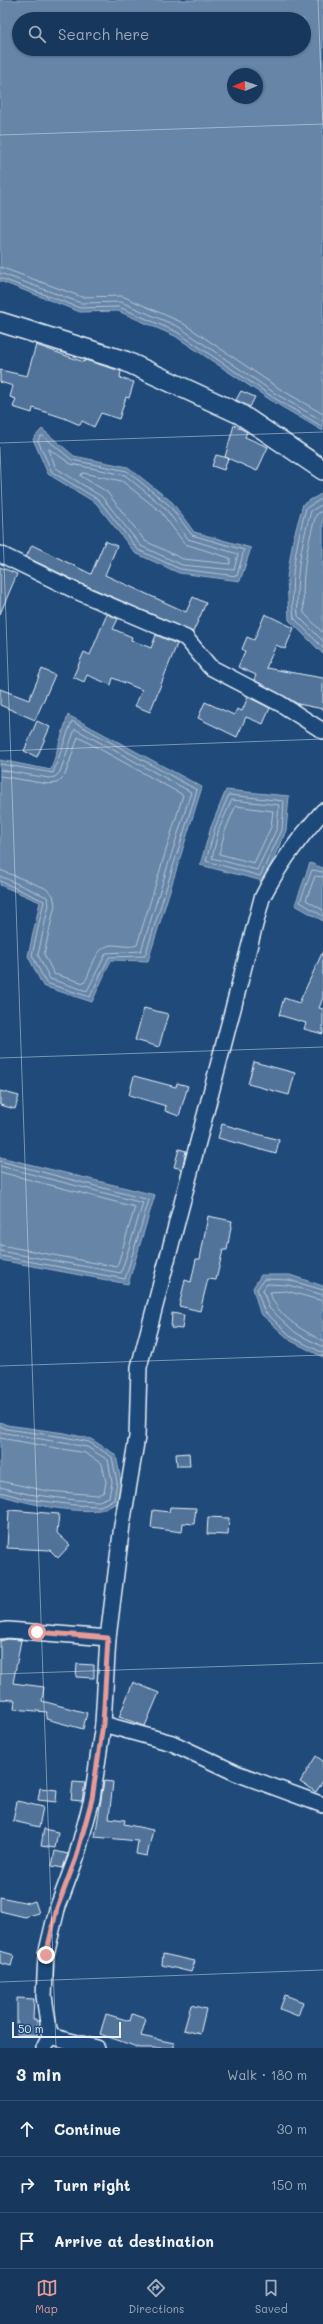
<!DOCTYPE html>
<html lang="en">
<head>
<meta charset="utf-8">
<style>
	:root { --surface:#17385c; --page:#203f62; --text:#f1f3f6; --muted:#9eacbb; --line:#365272; --accent:#e69b98 }
	body { margin:0; font-family:Mali,sans-serif; background:var(--page); color:var(--text) }
	.compass { position:absolute; left:227px; top:68px; width:36px; height:36px; border-radius:50%; background:var(--surface); box-shadow:0 1px 3px #0004; rotate:268deg }
	.scale { position:absolute; left:12px; bottom:10px; width:109px; box-sizing:border-box; padding-left:4px; border:2px solid #e8f1f8; border-top:0; font-size:11px; line-height:14px; white-space:nowrap; color:#e8f1f8; -webkit-text-stroke:3px #1f4a7a; paint-order:stroke }
	.stop { position:absolute; width:12px; height:12px; margin:-9px; border:3px solid #e69b98; border-radius:50%; background:#fff }
	.stop.end { background:#e69b98; border-color:#fff; box-shadow:0 1px 4px #0008 }
	.list { margin:0; padding:0; list-style:none }
	h2 { display:flex; justify-content:space-between; align-items:center; height:52px; margin:0; padding:0 16px; font-size:17px }
	h2 small { font-size:13px; font-weight:400; color:var(--muted) }
	.list li { display:grid; grid-template-columns:26px 1fr auto; gap:12px; align-items:center; box-sizing:border-box; height:56px; padding:0 16px; border-top:1px solid var(--line) }
	.list b { display:block; font-size:15px; white-space:nowrap }
	.list em { font-size:13px; font-style:normal; color:var(--muted) }
	.icon { flex:none; width:22px; height:22px; fill:none; stroke:currentColor; stroke-width:2; stroke-linecap:round; stroke-linejoin:round }
	.map { position:relative; flex:none; width:323px; height:2048px; overflow:hidden }
	.search { position:absolute; background:var(--surface); box-shadow:0 1px 3px #0004; left:12px; right:12px; top:12px; height:44px; display:flex; align-items:center; gap:10px; box-sizing:border-box; padding:0 14px; border-radius:22px; color:var(--muted); font-size:15px }
	.sheet { height:220px; background:var(--surface) }
	nav { display:flex; justify-content:space-around; align-items:center; box-sizing:border-box; height:56px; border-top:1px solid var(--line); background:var(--surface); font-size:11px; color:var(--muted) }
	nav a { display:grid; justify-items:center; gap:2px }
	nav .on { color:var(--accent) }
	.map>svg:first-child { display:block }
	.water { fill:#6685a7; stroke:#9ab0c7; fill-rule:evenodd }
	.lines { fill:none; stroke-linecap:round; stroke-linejoin:round }
	.shore { stroke:#b4c6d8; stroke-width:1 }
	.building { fill:#517399; stroke:#e8f1f8 }
	.minor-casing { stroke:#e8f1f8; stroke-width:18 }
	.major-casing { stroke:#e8f1f8; stroke-width:22 }
	.minor { stroke:#1f4a7a; stroke-width:15 }
	.major { stroke:#1f4a7a; stroke-width:19 }
	.route { stroke:#e69b98; stroke-width:5 }
	.ticks { fill:none; stroke:#e8f1f8; stroke-width:1; stroke-opacity:0.45 }
</style>
</head>
<body>
<div class="map">
<svg width="323" height="2048" viewBox="0 0 323 2048">
	<rect width="100%" height="100%" fill="#1f4a7a"/>
	<filter id="ink" filterUnits="userSpaceOnUse"><feTurbulence type="fractalNoise" baseFrequency=".025" numOctaves="2"/><feDisplacementMap in="SourceGraphic" scale="8" xChannelSelector="R" yChannelSelector="G"/><feConvolveMatrix kernelMatrix="1 2 1 2 8 2 1 2 1" color-interpolation-filters="sRGB"/></filter>
	<g filter="url(#ink)">
		<g class="water">
			<path d="M0,0h323v431l-51,-30 -97,-65 -57,-25 -38,1 -80,-31zM19,19h285v30h-285zM233,74h24v24h-24z"/>
			<polygon points="42,429 74,456 128,467 172,502 194,532 251,548 240,581 179,573 135,553 96,503 48,474 33,439"/>
			<polygon points="323,493 323,654 289,620 287,577 293,540 303,504"/>
			<polygon points="68,715 202,787 148,961 111,960 92,1002 43,986 28,956 40,902 0,885 0,760 51,770"/>
			<polygon points="226,790 289,796 286,831 263,881 200,865 211,827"/>
			<polygon points="310,863 323,868 323,921 295,905"/>
			<polygon points="0,1157 155,1195 128,1284 0,1260"/>
			<polygon points="261,1275 290,1275 323,1286 323,1357 291,1341 260,1313 253,1288"/>
			<path d="M0,1422l7,3 58,8 26,6 25,16 5,27 -3,21c-6,2 -12,6 -18,7 -30,3 -71,-6 -100,-15z"/>
		</g>
		<g class="lines">
			<g class="shore">
				<polyline points="0,267 82,297 122,296 181,322 280,389 323,414"/>
				<polyline points="0,273 81,303 121,302 179,327 276,394 323,421"/>
				<polyline points="0,278 80,308 119,307 177,332 274,398 323,427"/>
				<polygon points="41,436 43,436 72,460 127,471 169,505 192,535 244,550 237,576 180,569 138,550 99,500 52,472 38,441"/>
				<polygon points="49,449 71,464 125,475 165,508 188,539 238,554 234,570 182,565 141,546 102,497 56,468"/>
				<polygon points="83,473 122,481 161,512 185,544 230,558 230,564 183,559 145,541 107,492 81,476"/>
				<path d="M323,498l-17,10c-10,38 -17,70 -12,110l29,30"/>
				<path d="M323,504l-12,7c-11,38 -16,66 -13,105l25,25"/>
				<path d="M323,510l-7,5c-10,33 -15,64 -12,98l19,20"/>
				<polyline points="0,764 53,773 72,721 197,790 145,956 109,957 90,997 46,983 32,955 44,901 0,881"/>
				<polyline points="0,770 49,778 55,777 60,772 75,729 191,792 141,951 106,953 87,991 50,979 38,955 49,904 47,897 0,876"/>
				<path d="M0,776l48,8 9,-1 8,-8 13,-38 105,58 -46,150c-7,3 -17,0 -25,0 -18,1 -20,27 -28,38l-30,-9 -10,-20 11,-49 -2,-10 -8,-7 -45,-18"/>
				<polygon points="229,795 284,801 282,830 260,876 206,861 215,828"/>
				<polygon points="232,800 279,805 277,828 257,870 212,858 219,829"/>
				<polygon points="236,806 273,811 271,827 254,863 219,854 225,831"/>
				<polyline points="323,872 312,870 300,902 323,916"/>
				<polyline points="323,877 315,876 306,900 323,910"/>
				<polyline points="0,1161 149,1200 125,1279 0,1256"/>
				<polyline points="0,1166 143,1203 121,1273 0,1251"/>
				<polyline points="0,1172 135,1207 117,1267 0,1245"/>
				<polyline points="323,1290 289,1280 264,1279 257,1289 264,1311 293,1338 323,1353"/>
				<polyline points="323,1295 288,1285 267,1284 263,1290 269,1308 296,1333 323,1347"/>
				<path d="M323,1301l-36,-10 -17,1c6,24 32,38 53,49"/>
				<polyline points="0,1426 6,1429 64,1437 89,1442 112,1457 117,1482 114,1500 100,1506 75,1505 27,1499 0,1492"/>
				<polyline points="0,1432 87,1447 108,1460 112,1482 109,1497 99,1501 75,1500 28,1494 0,1487"/>
				<polyline points="0,1438 85,1453 102,1464 106,1482 104,1492 98,1495 47,1491 0,1481"/>
			</g>
		</g>
		<g class="building">
			<polygon points="36,345 84,362 85,360 121,371 120,378 134,382 129,398 126,397 119,419 101,413 94,427 82,421 80,425 64,418 33,408 32,413 13,407 16,399 10,397 13,386 0,382 0,370 27,376"/>
			<polygon points="241,391 255,397 250,407 236,400"/>
			<polygon points="234,425 247,432 245,437 268,447 257,471 225,457"/>
			<polygon points="216,455 228,458 224,470 212,466"/>
			<polygon points="105,541 117,546 105,575 186,612 193,597 206,603 193,632 80,583 26,557 32,545 91,574"/>
			<polygon points="0,567 17,574 0,614"/>
			<polygon points="107,614 118,619 113,629 132,637 131,640 151,648 156,635 177,644 150,712 135,706 142,690 113,678 111,685 87,675 84,682 73,677 84,652 90,655"/>
			<polygon points="265,614 294,628 285,649 276,645 266,668 323,678 323,709 298,704 254,680 256,675 238,667 245,651 242,649 247,637 254,640"/>
			<polygon points="42,669 55,675 35,720 0,705 0,689 29,700"/>
			<polygon points="248,697 270,708 263,724 246,717 237,737 198,718 205,702 234,715 237,709 242,711"/>
			<polygon points="37,721 50,727 37,757 24,751"/>
			<polygon points="323,951 323,998 319,1008 323,1009 323,1034 304,1029 306,1023 279,1015 284,998 299,1003"/>
			<polygon points="144,1008 168,1014 159,1047 135,1040"/>
			<polygon points="254,1062 295,1073 289,1095 248,1084"/>
			<polygon points="134,1076 176,1087 177,1083 188,1086 179,1116 165,1111 166,1106 129,1095"/>
			<polygon points="0,1091 19,1096 15,1109 0,1105"/>
			<polygon points="222,1124 279,1140 276,1154 218,1138"/>
			<polygon points="179,1149 186,1151 182,1169 174,1167"/>
			<polygon points="208,1216 232,1221 227,1250 223,1250 216,1280 208,1279 200,1311 179,1306 185,1280 191,1282 196,1259 200,1259"/>
			<polygon points="172,1313 184,1315 182,1329 171,1328"/>
			<polygon points="189,1453 190,1466 177,1466 176,1454"/>
			<polygon points="170,1507 196,1508 194,1524 183,1523 182,1532 151,1528 153,1510 169,1512"/>
			<polygon points="9,1510 59,1514 57,1533 70,1545 58,1558 50,1550 7,1548"/>
			<polygon points="208,1517 229,1518 228,1535 207,1534"/>
			<polygon points="8,1639 21,1640 13,1683 44,1687 42,1701 87,1713 83,1729 46,1719 47,1712 14,1709 15,1700 0,1699 0,1641"/>
			<polygon points="77,1664 94,1665 94,1678 76,1677"/>
			<polygon points="133,1682 159,1693 145,1726 119,1717"/>
			<polygon points="316,1756 323,1761 323,1781 316,1792 300,1782"/>
			<polygon points="104,1781 113,1782 109,1818 125,1820 124,1824 153,1830 147,1856 136,1854 138,1841 95,1837"/>
			<polygon points="73,1782 85,1783 82,1801 71,1800"/>
			<polygon points="40,1788 57,1790 56,1802 38,1800"/>
			<polygon points="17,1801 43,1807 39,1827 13,1821"/>
			<polygon points="44,1829 58,1832 55,1848 41,1846"/>
			<polygon points="55,1851 68,1854 63,1868 52,1866"/>
			<polygon points="0,1897 29,1903 35,1901 39,1913 25,1917 0,1911"/>
			<polygon points="0,1951 14,1955 11,1966 0,1963"/>
			<polygon points="163,1954 195,1961 191,1972 162,1965"/>
			<polygon points="285,1995 303,2002 298,2016 280,2009"/>
			<polygon points="17,1998 34,1999 33,2020 37,2020 37,2035 17,2034"/>
			<polygon points="191,2005 206,2009 200,2034 184,2030"/>
			<polygon points="106,2014 130,2021 132,2014 146,2019 141,2036 174,2043 174,2048 140,2048 100,2034"/>
		</g>
		<g class="lines">
			<g class="minor-casing">
				<g id="minor">
					<polyline points="0,554 76,591 186,638 210,667 281,704 323,731"/>
					<polyline points="0,1631 8,1630 108,1638"/>
					<polyline points="103,1724 172,1743 236,1773 323,1805"/>
					<polyline points="50,2036 97,2048"/>
					<path d="M44,2048l6,-12 -6,-40 2,-41 11,-46 19,-51 16,-59 11,-75 5,-86 14,-113 15,-88 2,-70 123,-469c16,-32 37,-60 61,-87"/>
				</g>
			</g>
			<g class="major-casing">
				<polyline id="major" points="0,322 125,361 240,414 323,470"/>
			</g>
			<use href="#minor" class="minor"/>
			<use href="#major" class="major"/>
		</g>
	</g>
	<g class="lines" filter="url(#ink)">
		<polyline class="route" points="37,1632 108,1638 103,1724 92,1799 76,1858 57,1908 46,1955"/>
	</g>
	<path class="ticks" d="M318,0l5,129M0,135l323,-11M0,443l323,-11M0,447l56,1601M0,751l323,-12M0,1058l323,-11M0,1366l323,-11M0,1674l323,-11M0,1982l323,-12"/>
</svg>
<svg class="compass" viewBox="-18 -18 36 36"><path d="M0-13l5 13h-10z" fill="#e53935"/><path d="M0 13l5-13h-10z" fill="#9eacbb"/></svg>
<div class="scale">50 m</div>
<div class="stop" style="left:37px;top:1632px"></div>
<div class="stop end" style="left:46px;top:1955px"></div>
<div class="search"><svg class="icon" aria-label="search" viewBox="0 0 24 24"><circle cx="10" cy="10" r="6"/><path d="M15 15l6 6"/></svg>Search here</div>
</div>
<section class="sheet">
<h2>3 min<small>Walk · 180 m</small></h2>
<ul class="list">
<li><svg class="icon" aria-label="ahead" viewBox="0 0 24 24"><path d="M12 20V5M6 11l6-6 6 6"/></svg><div><b>Continue</b></div><em>30 m</em></li>
<li><svg class="icon" aria-label="right" viewBox="0 0 24 24"><path d="M7 20v-9h11M14 6l5 5-5 5"/></svg><div><b>Turn right</b></div><em>150 m</em></li>
<li><svg class="icon" aria-label="arrive" viewBox="0 0 24 24"><path d="M6 21V4h12l-3 4 3 4H6"/></svg><div><b>Arrive at destination</b></div></li>
</ul>
</section>
<nav>
<a class="on"><svg class="icon" aria-label="map" viewBox="0 0 24 24"><path d="M3 6l6-2 6 2 6-2v14l-6 2-6-2-6 2zM9 4v14M15 6v14"/></svg>Map</a>
<a><svg class="icon" aria-label="directions" viewBox="0 0 24 24"><path d="M12 3l9 9-9 9-9-9zM9 14v-3h6M13 9l2 2-2 2"/></svg>Directions</a>
<a><svg class="icon" aria-label="saved" viewBox="0 0 24 24"><path d="M7 4h10v16l-5-4-5 4z"/></svg>Saved</a>
</nav>
</body>
</html>
